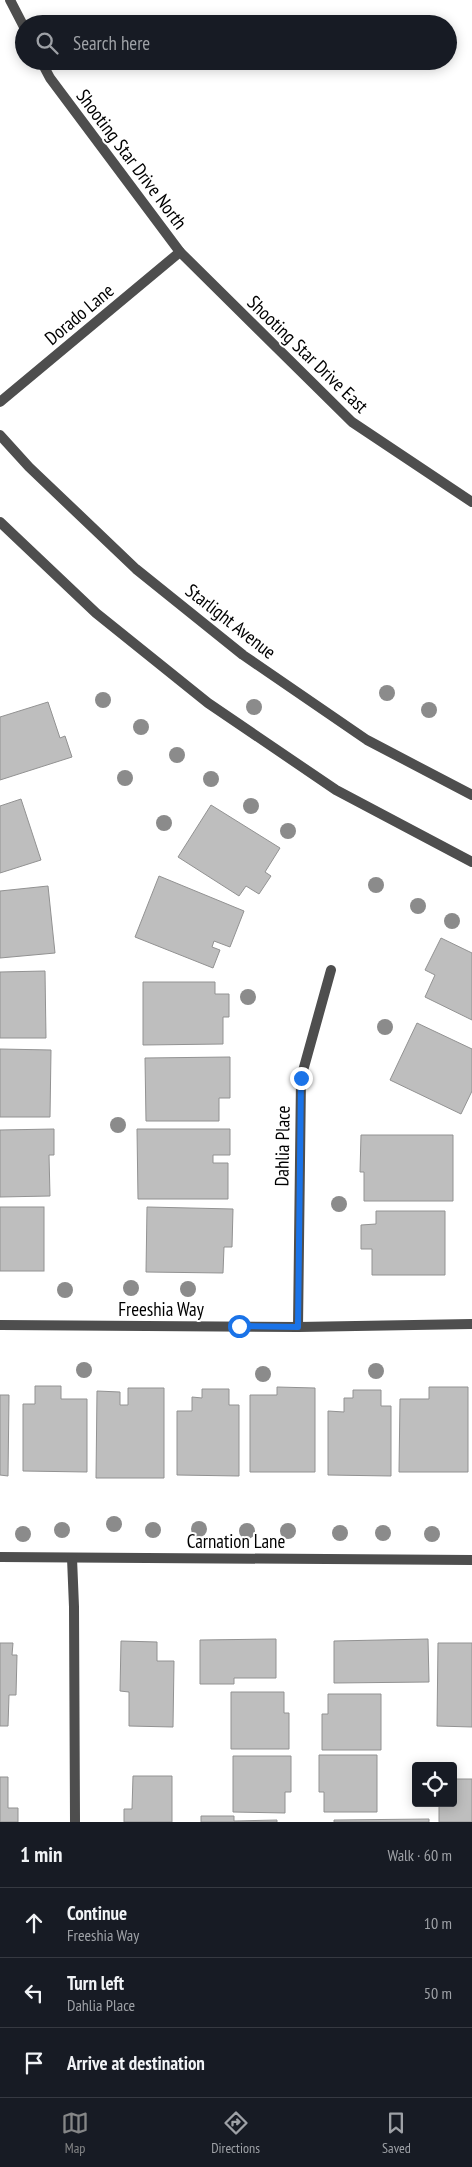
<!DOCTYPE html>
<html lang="en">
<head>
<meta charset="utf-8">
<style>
	:root { --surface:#171b24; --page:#20242c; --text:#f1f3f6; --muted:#9ea1a6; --line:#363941; --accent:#858687 }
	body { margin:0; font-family:"PT Sans Narrow",sans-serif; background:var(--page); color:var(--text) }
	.controls { position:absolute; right:15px; bottom:15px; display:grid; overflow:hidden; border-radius:5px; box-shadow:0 2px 12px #0003 }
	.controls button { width:45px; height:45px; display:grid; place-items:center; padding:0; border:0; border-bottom:1px solid var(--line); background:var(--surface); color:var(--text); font:25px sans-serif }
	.stop { position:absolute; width:15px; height:15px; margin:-11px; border:4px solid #1a73e8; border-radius:50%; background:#fff }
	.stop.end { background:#1a73e8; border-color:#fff; box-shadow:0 1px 5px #0008 }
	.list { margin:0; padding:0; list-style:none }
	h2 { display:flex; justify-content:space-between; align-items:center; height:65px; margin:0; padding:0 20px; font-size:21px }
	h2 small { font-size:16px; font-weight:400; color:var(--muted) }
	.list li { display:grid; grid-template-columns:32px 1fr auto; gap:15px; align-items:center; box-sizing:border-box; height:70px; padding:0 20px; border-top:1px solid var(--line) }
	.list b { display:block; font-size:19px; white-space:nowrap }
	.list p { margin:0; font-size:16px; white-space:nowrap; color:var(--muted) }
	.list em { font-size:16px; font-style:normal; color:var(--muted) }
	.icon { flex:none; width:28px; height:28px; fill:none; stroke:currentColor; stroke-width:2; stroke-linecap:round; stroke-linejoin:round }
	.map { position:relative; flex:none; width:472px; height:1822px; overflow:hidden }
	.search { position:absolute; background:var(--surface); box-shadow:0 2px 12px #0003; left:15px; right:15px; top:15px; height:55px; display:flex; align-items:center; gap:12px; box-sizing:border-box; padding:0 18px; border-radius:28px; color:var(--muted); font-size:19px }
	.sheet { height:275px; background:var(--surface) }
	nav { display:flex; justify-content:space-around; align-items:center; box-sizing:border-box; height:70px; border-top:1px solid var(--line); background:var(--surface); font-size:14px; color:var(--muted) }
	nav a { display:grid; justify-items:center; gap:2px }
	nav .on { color:var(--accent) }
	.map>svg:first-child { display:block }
	.building { fill:#bebebe; stroke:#929292 }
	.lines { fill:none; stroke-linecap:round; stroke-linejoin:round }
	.minor { stroke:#4e4e4e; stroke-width:10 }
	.tertiary { stroke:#4e4e4e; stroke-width:10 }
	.tree { fill:#8b8b8b }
	.route { stroke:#1a73e8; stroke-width:6 }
	.labels { text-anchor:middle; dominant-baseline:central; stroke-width:4; stroke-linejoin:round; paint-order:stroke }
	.street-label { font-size:19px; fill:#000; stroke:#fff }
</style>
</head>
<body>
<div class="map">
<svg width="472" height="1822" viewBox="0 0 472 1822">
	<rect width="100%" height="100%" fill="#fff"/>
	<g class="building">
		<polygon points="48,702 60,738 65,736 72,757 0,780 0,717"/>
		<polygon points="21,799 41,860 0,873 0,806"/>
		<polygon points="211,805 280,848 265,872 271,876 259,894 246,886 239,896 178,857"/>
		<polygon points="159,876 244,911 230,947 214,941 212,947 220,950 213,968 135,937"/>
		<polygon points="48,886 55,953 0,958 0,891"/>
		<polygon points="441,938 472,953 472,1020 425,997 435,975 425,970"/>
		<polygon points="45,971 46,1038 0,1038 0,972"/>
		<polygon points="143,982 215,982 215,994 229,994 229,1017 223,1017 223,1044 143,1045"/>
		<polygon points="417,1023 472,1049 472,1091 461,1114 390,1080"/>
		<polygon points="0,1049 51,1050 50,1117 0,1117"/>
		<polygon points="230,1057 230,1098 219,1098 219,1121 146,1121 145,1058"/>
		<polygon points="54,1129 54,1155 49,1155 50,1196 0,1197 0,1130"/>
		<polygon points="137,1129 230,1129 230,1155 213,1155 213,1163 228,1163 228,1199 138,1199"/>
		<polygon points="361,1135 453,1135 453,1201 364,1201 364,1172 360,1172"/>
		<rect x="0" y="1207" width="44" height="64"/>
		<polygon points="147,1207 233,1209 232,1247 224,1247 223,1273 146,1272"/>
		<polygon points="376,1211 445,1211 445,1275 372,1275 372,1249 361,1249 361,1225 376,1224"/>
		<polygon points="35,1386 61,1386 61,1399 87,1399 87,1472 23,1471 23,1404 35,1404"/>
		<polygon points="277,1387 315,1388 315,1472 250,1472 250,1395 277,1395"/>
		<polygon points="429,1387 468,1387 468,1472 399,1472 400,1399 429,1399"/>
		<polygon points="128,1388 164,1388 164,1478 96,1478 97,1391 120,1392 120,1405 128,1405"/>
		<polygon points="202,1389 229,1389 229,1405 239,1405 239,1476 177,1475 177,1411 192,1411 192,1397 202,1398"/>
		<polygon points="353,1390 381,1390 381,1406 391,1406 391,1476 328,1475 328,1411 344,1412 344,1398 353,1398"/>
		<polygon points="0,1395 9,1395 8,1476 0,1475"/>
		<polygon points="276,1639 276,1678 234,1678 234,1684 200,1684 200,1640"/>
		<polygon points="428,1639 429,1682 334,1683 334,1641"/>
		<polygon points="121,1641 157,1642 157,1661 174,1661 173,1727 129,1726 129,1692 120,1691"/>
		<polygon points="0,1643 13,1643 12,1655 17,1655 16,1695 9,1695 8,1726 0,1726"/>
		<polygon points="438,1643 472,1643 472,1727 437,1726"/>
		<polygon points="231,1692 284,1692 284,1713 289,1713 289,1749 231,1749"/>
		<polygon points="328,1694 381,1694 381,1750 322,1750 322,1714 328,1714"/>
		<polygon points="319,1755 377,1755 377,1812 324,1812 324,1792 319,1792"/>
		<polygon points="233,1756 291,1756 291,1792 285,1792 285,1813 233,1812"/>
		<polygon points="133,1776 172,1776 172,1822 124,1822 124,1809 132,1809"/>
		<polygon points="0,1777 8,1777 8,1808 18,1808 18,1822 0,1822"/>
		<polygon points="454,1779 472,1779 472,1822 439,1822 439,1803 453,1803"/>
		<polygon points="201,1816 234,1816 234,1821 277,1820 277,1822 201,1822"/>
		<polygon points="429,1819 429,1822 334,1822 334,1820"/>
	</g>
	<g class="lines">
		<g class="minor">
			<polyline points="10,0 24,27"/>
			<polyline points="41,61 50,78 180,252 352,422 472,502"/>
			<polyline points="0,402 180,252"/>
			<polyline points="0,1325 298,1327 472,1324"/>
			<polyline points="298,1327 301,1078 331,970"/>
			<polyline points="0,1557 472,1560"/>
			<polyline points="72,1558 74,1607 75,1822"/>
		</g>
		<g class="tertiary">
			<polyline points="0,435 29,467 136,569 243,655 367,740 472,795"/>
			<polyline points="0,522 96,613 208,703 336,790 472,862"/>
		</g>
	</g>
	<g class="tree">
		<circle cx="387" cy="693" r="8"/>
		<circle cx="103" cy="700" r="8"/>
		<circle cx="254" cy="707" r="8"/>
		<circle cx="429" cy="710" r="8"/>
		<circle cx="141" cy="727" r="8"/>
		<circle cx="177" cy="755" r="8"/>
		<circle cx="125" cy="778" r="8"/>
		<circle cx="211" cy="779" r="8"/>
		<circle cx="251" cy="806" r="8"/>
		<circle cx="164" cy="823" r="8"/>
		<circle cx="288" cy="831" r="8"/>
		<circle cx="376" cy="885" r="8"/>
		<circle cx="418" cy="906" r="8"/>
		<circle cx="452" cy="921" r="8"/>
		<circle cx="248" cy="997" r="8"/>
		<circle cx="385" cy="1027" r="8"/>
		<circle cx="118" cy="1125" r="8"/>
		<circle cx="339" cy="1204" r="8"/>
		<circle cx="131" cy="1288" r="8"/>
		<circle cx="188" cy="1289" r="8"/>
		<circle cx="65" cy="1290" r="8"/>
		<circle cx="84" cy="1370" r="8"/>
		<circle cx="376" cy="1371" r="8"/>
		<circle cx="263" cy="1374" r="8"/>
		<circle cx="114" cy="1524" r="8"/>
		<circle cx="199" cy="1529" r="8"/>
		<circle cx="62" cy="1530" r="8"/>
		<circle cx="153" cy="1530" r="8"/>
		<circle cx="247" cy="1531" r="8"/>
		<circle cx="288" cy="1531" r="8"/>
		<circle cx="340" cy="1533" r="8"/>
		<circle cx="383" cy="1533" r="8"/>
		<circle cx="23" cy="1534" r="8"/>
		<circle cx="432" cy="1534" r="8"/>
	</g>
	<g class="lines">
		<polyline class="route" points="239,1326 298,1327 301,1078"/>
	</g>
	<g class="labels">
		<g class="street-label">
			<text transform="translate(132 159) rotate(53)">Shooting Star Drive North</text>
			<text transform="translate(79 314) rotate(-40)">Dorado Lane</text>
			<text transform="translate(308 354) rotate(44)">Shooting Star Drive East</text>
			<text transform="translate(231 621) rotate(38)">Starlight Avenue</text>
			<text transform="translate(282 1146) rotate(-89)">Dahlia Place</text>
			<text x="161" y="1309">Freeshia Way</text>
			<text x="236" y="1541">Carnation Lane</text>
		</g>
	</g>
</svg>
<div class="controls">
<button><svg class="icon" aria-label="locate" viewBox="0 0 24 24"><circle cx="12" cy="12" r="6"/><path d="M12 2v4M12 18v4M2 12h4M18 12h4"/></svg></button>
</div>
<div class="stop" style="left:239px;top:1326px"></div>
<div class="stop end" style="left:301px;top:1078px"></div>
<div class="search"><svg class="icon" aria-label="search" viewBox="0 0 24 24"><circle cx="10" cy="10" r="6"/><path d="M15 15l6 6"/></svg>Search here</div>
</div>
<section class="sheet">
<h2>1 min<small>Walk · 60 m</small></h2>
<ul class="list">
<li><svg class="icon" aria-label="ahead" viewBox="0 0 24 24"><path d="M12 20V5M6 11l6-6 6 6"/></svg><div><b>Continue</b><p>Freeshia Way</p></div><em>10 m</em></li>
<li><svg class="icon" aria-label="left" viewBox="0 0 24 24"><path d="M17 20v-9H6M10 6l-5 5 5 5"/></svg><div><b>Turn left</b><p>Dahlia Place</p></div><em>50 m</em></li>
<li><svg class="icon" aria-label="arrive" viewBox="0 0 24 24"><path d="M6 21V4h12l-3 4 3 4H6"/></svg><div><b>Arrive at destination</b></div></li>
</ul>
</section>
<nav>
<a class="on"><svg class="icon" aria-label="map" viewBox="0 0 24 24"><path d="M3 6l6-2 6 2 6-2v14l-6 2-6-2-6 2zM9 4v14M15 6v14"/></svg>Map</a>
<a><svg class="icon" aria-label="directions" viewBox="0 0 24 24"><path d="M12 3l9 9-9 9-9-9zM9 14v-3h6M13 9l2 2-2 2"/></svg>Directions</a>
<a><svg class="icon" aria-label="saved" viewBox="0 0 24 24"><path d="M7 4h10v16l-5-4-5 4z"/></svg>Saved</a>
</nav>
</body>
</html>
